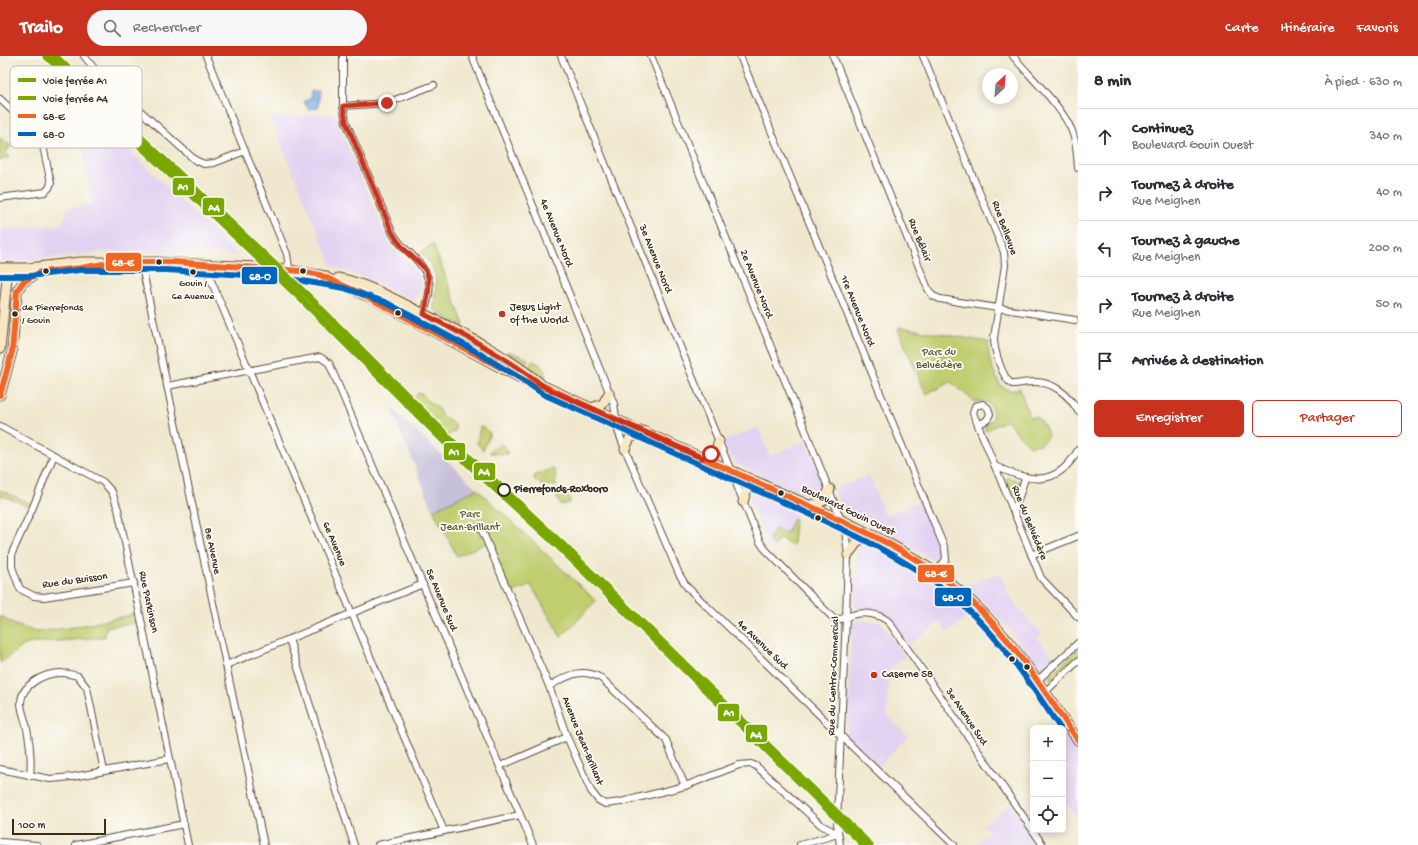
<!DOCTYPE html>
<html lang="fr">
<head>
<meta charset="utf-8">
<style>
	:root { --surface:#fff; --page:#f7f7f7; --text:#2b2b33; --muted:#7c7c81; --line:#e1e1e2; --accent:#c8321e }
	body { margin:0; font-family:"Gochi Hand",sans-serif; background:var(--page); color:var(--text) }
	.controls { position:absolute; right:12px; bottom:12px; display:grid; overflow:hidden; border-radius:6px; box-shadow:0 2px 10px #0003 }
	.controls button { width:36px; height:36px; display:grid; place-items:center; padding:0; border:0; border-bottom:1px solid var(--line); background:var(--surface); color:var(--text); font:20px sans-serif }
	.compass { position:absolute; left:982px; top:12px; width:36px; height:36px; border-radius:50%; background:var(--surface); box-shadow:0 2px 10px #0003; rotate:26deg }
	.scale { position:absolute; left:12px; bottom:10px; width:94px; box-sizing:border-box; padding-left:4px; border:2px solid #3b2a1e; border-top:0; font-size:11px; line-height:14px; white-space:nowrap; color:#3b2a1e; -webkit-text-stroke:3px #fdfcf7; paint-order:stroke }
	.stop { position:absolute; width:12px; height:12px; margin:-9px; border:3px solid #c8321e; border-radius:50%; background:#fff }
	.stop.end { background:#c8321e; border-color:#fff; box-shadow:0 1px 4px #0008 }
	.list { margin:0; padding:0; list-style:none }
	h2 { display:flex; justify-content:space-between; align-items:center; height:52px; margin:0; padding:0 16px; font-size:17px }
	h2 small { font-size:13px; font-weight:400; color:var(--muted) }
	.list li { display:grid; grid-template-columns:26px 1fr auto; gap:12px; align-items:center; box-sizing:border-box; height:56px; padding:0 16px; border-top:1px solid var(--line) }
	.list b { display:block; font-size:15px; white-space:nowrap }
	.list p { margin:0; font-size:13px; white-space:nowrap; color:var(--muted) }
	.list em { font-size:13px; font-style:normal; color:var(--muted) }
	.actions { display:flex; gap:8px; padding:12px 16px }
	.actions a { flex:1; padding:9px 0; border:1px solid var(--accent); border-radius:6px; text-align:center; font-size:14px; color:var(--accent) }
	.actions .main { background:var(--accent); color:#fff }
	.icon { flex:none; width:22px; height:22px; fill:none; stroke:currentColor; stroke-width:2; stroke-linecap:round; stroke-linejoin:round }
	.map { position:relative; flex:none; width:1078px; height:789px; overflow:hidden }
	header { display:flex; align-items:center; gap:24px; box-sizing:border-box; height:56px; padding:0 20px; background:var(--accent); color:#fff }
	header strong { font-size:19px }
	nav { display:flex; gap:22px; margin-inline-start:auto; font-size:14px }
	.search { width:280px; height:36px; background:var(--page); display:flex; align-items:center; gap:10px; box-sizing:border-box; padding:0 14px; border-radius:22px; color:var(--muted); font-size:15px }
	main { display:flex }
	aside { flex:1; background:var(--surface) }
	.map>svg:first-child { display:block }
	.built { fill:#e3d3f2 }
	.industrial { fill:#c6c0da }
	.green { fill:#c0ce70; stroke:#7e7c47 }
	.water { fill:#80b0eb; stroke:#5e6d84 }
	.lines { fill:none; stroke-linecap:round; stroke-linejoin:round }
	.street-casing { stroke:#564638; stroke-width:8 }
	.secondary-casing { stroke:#564638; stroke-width:11 }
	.street { stroke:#fff; stroke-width:6 }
	.secondary { stroke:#f9e7c3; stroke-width:9 }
	.bus-1-casing { stroke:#fdfcf7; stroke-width:9 }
	.bus-2-casing { stroke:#fdfcf7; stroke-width:9 }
	.bus-1 { stroke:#f26522; stroke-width:6 }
	.bus-2 { stroke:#0065bd; stroke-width:6 }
	.rail-1-casing { stroke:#fdfcf7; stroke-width:10 }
	.rail-2-casing { stroke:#fdfcf7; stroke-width:10 }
	.rail-1 { stroke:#79a704; stroke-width:7 }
	.rail-2 { stroke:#79a704; stroke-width:7 }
	.route { stroke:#c8321e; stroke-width:5 }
	.bus-dot { fill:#3b2a1e; stroke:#fdfcf7; stroke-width:1.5 }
	.poi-dot { fill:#c8321e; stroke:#fdfcf7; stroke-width:1.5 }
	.stop-dot { fill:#fdfcf7; stroke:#3b2a1e; stroke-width:2 }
	.labels { text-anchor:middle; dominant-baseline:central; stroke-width:3.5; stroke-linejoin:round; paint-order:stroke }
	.bus-label { font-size:10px; fill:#3b2a1e; stroke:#fdfcf7 }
	.street-label { font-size:11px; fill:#3b2a1e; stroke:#fdfcf7 }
	.poi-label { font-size:11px; fill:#3b2a1e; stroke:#fdfcf7; text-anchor:start }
	.park-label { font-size:11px; fill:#635b37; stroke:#fdfcf7 }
	.stop-label { font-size:11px; font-weight:bold; fill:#3b2a1e; stroke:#fdfcf7; text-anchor:start }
	.key { fill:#fdfcf7; stroke:#c3bdb6; stroke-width:1 }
	.key-label { font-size:11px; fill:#3b2a1e }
	.line-badge { stroke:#fdfcf7; stroke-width:1.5 }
	.badge-label { font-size:11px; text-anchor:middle; font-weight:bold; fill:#fff }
</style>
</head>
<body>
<header>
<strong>Trailo</strong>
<div class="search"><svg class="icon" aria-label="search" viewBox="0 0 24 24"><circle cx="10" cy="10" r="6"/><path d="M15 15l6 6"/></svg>Rechercher</div>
<nav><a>Carte</a><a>Itinéraire</a><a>Favoris</a></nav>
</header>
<main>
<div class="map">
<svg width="1078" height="789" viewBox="0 0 1078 789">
	<rect width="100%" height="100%" fill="#fdfcf7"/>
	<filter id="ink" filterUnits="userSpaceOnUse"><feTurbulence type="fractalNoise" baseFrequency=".025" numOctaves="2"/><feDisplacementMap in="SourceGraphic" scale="8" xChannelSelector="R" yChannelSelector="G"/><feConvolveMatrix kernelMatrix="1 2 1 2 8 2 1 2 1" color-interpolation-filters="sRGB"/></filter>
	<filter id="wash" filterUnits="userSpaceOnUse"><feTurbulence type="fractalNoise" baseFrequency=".012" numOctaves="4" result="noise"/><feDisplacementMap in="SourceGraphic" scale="16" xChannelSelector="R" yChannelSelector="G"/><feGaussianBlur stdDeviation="0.9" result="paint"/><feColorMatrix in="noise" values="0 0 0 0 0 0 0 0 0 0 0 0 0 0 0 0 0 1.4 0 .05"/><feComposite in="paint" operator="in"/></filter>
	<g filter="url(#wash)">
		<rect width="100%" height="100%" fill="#f0e8ce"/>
		<g class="built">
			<polygon points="75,42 237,199 174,196 113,195 0,207 0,173 61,169 69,152 92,147"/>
			<polygon points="334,58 387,182 392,192 416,214 420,221 421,227 417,240 413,244 362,221 332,210 270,61"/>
			<polygon points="758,371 770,400 806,385 825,432 824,441 813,442 739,409 730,402 723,385"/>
			<polygon points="869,419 885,460 920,445 942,497 940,503 931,503 898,483 851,459 840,450 833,433"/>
			<polygon points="753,435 796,453 793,489 779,482 773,493 767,486 749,444 749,437"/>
			<polygon points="868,487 931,523 971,556 948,577 940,566 908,589 884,557 878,555 858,553 854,548 857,495 861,489"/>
			<polygon points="1000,517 1009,539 1025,560 1042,577 1037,583 1057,603 1044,614 1038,611 1033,602 1032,603 1006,570 967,529"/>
			<polygon points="857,564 881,566 905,601 889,615 887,659 908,680 877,713 847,683 847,680 852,571 853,567"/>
			<polygon points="1063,677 1078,698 1078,763 1063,742"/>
			<polygon points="1010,748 1038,789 975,789 989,776 984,768"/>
		</g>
		<polygon class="industrial" points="390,350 477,433 433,454"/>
		<g class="green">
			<polygon points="0,82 11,90 5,97 10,101 0,104"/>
			<path d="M433,188l31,81 -1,2 -25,-14 -4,-4c1,-29 8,-33 -13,-57z"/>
			<path d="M900,271l89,15c-3,15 5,31 12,44l10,5 9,-3 9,29h8l8,10 3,10 -8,7 -10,2 -11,-11 -12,-15 -22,11v-5l8,-8 -1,-11 -8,-6 -9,1 -24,-20 -25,12 -28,-65z"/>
			<polygon points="508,295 528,303 525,309 507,298"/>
			<path d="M532,305c8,2 14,8 13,17l-16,-10z"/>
			<polygon points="418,337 422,338 426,344 437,351 441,359 455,369 455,375 445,381 413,352 414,343"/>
			<polygon points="480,371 482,371 490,377 483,394 477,387"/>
			<polygon points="501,388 507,394 507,398 490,397 491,395"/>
			<polygon points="553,413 555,415 556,430 541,429 534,423 535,419"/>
			<polygon points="1008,421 1020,426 1015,439 1011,438 1006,424"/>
			<polygon points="477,433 596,545 561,581 531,529 509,538 487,487 457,500 433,454"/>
			<polygon points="0,434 32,448 31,452 1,439 0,442"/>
			<polygon points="556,435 565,435 570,444 570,447 561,449 555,438"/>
			<polygon points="793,462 795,463 793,489 779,482 775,490 769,485 775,472 787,477"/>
			<polygon points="140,557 142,566 106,571 105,581 26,588 0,607 0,560 15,569 37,576 75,571"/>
			<polygon points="1078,592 1078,600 1055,624 1051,624 1051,619"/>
		</g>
		<polygon class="water" points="311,35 318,35 318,52 308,53 304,45 310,43"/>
	</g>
	<g filter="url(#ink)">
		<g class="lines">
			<g class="street-casing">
				<g id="street">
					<polyline points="84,0 98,17 195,104 204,108 214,107 245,95"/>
					<polyline points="206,0 287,198 289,213"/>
					<path d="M343,0v50l3,16 46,110c5,9 12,16 20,23 26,26 18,38 8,70"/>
					<polyline points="472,0 614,348 618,375 625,393 679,518 687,531 954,789"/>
					<path d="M561,0l199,486 5,7 68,69c8,3 12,-1 19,-3 11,-4 28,-1 37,7l154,223"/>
					<polyline points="651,0 802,366 845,474 848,499 846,561 837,767 840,789"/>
					<polyline points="740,0 945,493 946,503 936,517"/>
					<polyline points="833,0 928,233 933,240 940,243 1075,264"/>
					<path d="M923,0l81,196 1,13 -11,73c0,12 8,40 18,46 7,0 14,-2 21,-2 20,-1 36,13 45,29"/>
					<path d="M1013,0c17,21 52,53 60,78 4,11 4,23 5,34"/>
					<polyline points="0,43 36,77 43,90 51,127 49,132 45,136 0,142"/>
					<polyline points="343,50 387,47 434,29"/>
					<polyline points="142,206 144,220 264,789"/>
					<polyline points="209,208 210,222 444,775"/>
					<polyline points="167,330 320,301 329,307 533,789"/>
					<polyline points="978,369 987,364 990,358 988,352 983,348 975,350 973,357 1041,522 1078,561"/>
					<polyline points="0,370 103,426 112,436 118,453 188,789"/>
					<polyline points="54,399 33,451 12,497 12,511 20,533 34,540 44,541 134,527"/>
					<path d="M995,410c34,16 62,22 83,-16"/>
					<polyline points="1014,457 1025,422"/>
					<polyline points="480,470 549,630 567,681 591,735 598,744 605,748 621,746 685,730 739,709 751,708 756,710 821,769 838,778"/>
					<polyline points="1031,499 1078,480"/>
					<polyline points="289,583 354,789"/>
					<polyline points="226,609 423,528"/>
					<polyline points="1037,625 1078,587"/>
					<path d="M549,630c19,-10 31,-19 52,-8l65,62 19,46"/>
					<polyline points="1045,636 1078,605"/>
					<polyline points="500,710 567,681"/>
					<polyline points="0,713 50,723 72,721 169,703"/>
					<path d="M30,720c2,-19 0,-34 -4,-52 -2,-7 -5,-15 -5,-21 0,-19 25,-31 42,-30 4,0 10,2 15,3l9,12 17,83"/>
					<polyline points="0,786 37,789"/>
					<polyline points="76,789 184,768"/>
					<polyline points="378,789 520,759"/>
					<polyline points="800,789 838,778"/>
				</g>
			</g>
			<g class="secondary-casing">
				<g id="secondary">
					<polyline points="0,212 29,212 80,206 157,206 278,212 325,220"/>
					<polyline points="51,215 92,210"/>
					<path d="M320,219l51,23 153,82 22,7c77,37 156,70 233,105 68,30 138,59 193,110 42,39 73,91 106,138"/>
					<path d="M338,222c34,7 61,24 92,39 38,19 77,39 110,66"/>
					<polyline points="0,293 8,212"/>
					<polyline points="0,339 12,296 17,235 23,226 40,216"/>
					<polyline points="591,352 603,348 609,337"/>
					<polyline points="625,393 630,382 645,376"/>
					<polyline points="702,402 715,396 719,385"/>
					<polyline points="743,446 747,433 762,428"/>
					<polyline points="809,450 823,445 830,433"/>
					<polyline points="848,499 858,485 873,480"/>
				</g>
			</g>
			<use href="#street" class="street"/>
			<use href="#secondary" class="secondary"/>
			<g class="bus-1-casing">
				<path id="bus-1" d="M0,339l12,-43 5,-61 6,-9 17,-10 41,-4 33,-6h60l127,9 19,4 40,18 164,87 22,7c76,36 154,69 230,104 69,31 140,59 196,111 43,40 73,91 106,138"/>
			</g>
			<g class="bus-2-casing">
				<path id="bus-2" d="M0,220h30l50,-6h86l113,7 65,11 41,14 87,47 51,31 20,14c74,34 148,67 222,100 70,32 144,61 202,115 37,34 65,77 93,119"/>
			</g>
			<use href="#bus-1" class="bus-1"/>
			<use href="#bus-2" class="bus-2"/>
			<g class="rail-1-casing">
				<polyline id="rail-1" points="46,0 298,240 453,394 558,490 864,789"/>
			</g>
			<g class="rail-2-casing">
				<polyline id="rail-2" points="55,0 310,242 458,391 561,487 870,789"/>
			</g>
			<use href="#rail-1" class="rail-1"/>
			<use href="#rail-2" class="rail-2"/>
		</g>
	</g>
	<g class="lines" filter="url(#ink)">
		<path class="route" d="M387,47l-44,3 3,16 46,110c22,40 48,23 32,82 42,22 84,44 122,74l156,70 9,-4"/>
	</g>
	<g class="bus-dot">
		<circle cx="159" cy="206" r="3.5"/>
		<circle cx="46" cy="215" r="3.5"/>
		<circle cx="303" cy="215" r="3.5"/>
		<circle cx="193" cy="216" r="3.5"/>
		<circle cx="398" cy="257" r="3.5"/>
		<circle cx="15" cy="258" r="3.5"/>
		<circle cx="781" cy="437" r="3.5"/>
		<circle cx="818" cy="462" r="3.5"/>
		<circle cx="1012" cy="603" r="3.5"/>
		<circle cx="1027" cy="611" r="3.5"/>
	</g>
	<g class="poi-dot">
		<circle cx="502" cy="258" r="4"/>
		<circle cx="874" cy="619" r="4"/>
	</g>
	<circle class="stop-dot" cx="504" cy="434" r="6"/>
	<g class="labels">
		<g class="bus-label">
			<text x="193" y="228">Gouin /<tspan x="193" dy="13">6e Avenue</tspan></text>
			<text x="22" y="252" text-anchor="start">de Pierrefonds<tspan x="22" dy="13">/ Gouin</tspan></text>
		</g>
		<g class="street-label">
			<text transform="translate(1004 172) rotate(70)">Rue Bellevue</text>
			<text transform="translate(556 177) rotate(68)">4e Avenue Nord</text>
			<text transform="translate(919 184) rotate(68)">Rue Bélair</text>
			<text transform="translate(655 203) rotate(68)">3e Avenue Nord</text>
			<text transform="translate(756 228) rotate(68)">2e Avenue Nord</text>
			<text transform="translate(857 255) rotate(68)">1re Avenue Nord</text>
			<text transform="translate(848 455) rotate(26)">Boulevard Gouin Ouest</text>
			<text transform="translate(1029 467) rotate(68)">Rue du Belvédère</text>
			<text transform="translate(334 488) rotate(67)">6e Avenue</text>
			<text transform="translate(212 495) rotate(78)">8e Avenue</text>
			<text transform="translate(75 525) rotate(-8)">Rue du Buisson</text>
			<text transform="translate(441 544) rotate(67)">5e Avenue Sud</text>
			<text transform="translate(148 546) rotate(78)">Rue Parkinson</text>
			<text transform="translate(762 589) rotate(44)">4e Avenue Sud</text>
			<text transform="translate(834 620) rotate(-88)">Rue du Centre-Commercial</text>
			<text transform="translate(966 661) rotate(56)">3e Avenue Sud</text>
			<text transform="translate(582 685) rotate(68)">Avenue Jean-Brillant</text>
		</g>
		<g class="poi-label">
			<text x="510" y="252">Jesus Light<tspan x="510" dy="13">of the World</tspan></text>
			<text x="882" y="619">Caserne 58</text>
		</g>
		<g class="park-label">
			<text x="939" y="297">Parc du<tspan x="939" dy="13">Belvédère</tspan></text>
			<text x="470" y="459">Parc<tspan x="470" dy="13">Jean-Brillant</tspan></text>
		</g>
		<g class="stop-label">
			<text x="514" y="434">Pierrefonds-Roxboro</text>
		</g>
	</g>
	<rect x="10" y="10" width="132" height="82" rx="6" class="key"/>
	<rect x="18" y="22" width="18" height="4" fill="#79a704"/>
	<rect x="18" y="40" width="18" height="4" fill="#79a704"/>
	<rect x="18" y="58" width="18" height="4" fill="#f26522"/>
	<rect x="18" y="76" width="18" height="4" fill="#0065bd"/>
	<g class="key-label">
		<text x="43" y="28">Voie ferrée A1</text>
		<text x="43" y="46">Voie ferrée A4</text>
		<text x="43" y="64">68-E</text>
		<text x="43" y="82">68-O</text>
	</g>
	<g class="line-badge">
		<rect x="172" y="121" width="23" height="19" rx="4" fill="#79a704"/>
		<rect x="202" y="141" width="23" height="19" rx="4" fill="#79a704"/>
		<rect x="105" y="196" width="37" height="20" rx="4" fill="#f26522"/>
		<rect x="241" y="210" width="37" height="19" rx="4" fill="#0065bd"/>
		<rect x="443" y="386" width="23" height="19" rx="4" fill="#79a704"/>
		<rect x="473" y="406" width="23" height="19" rx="4" fill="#79a704"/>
		<rect x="917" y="508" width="38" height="19" rx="4" fill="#f26522"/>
		<rect x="934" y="531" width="38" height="20" rx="4" fill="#0065bd"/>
		<rect x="717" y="647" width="23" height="19" rx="4" fill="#79a704"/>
		<rect x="745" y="668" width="23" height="19" rx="4" fill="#79a704"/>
	</g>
	<g class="badge-label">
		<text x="183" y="134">A1</text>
		<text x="214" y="155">A4</text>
		<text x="123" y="210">68-E</text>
		<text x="260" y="224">68-O</text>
		<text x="454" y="399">A1</text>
		<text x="484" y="419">A4</text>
		<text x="936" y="521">68-E</text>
		<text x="953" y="545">68-O</text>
		<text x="729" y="660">A1</text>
		<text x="756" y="682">A4</text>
	</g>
</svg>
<div class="controls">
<button>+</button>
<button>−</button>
<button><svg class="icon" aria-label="locate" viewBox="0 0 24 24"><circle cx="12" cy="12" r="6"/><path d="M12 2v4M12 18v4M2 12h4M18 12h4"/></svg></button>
</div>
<svg class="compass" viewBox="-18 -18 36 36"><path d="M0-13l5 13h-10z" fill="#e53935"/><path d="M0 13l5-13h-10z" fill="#7c7c81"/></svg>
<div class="scale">100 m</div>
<div class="stop" style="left:711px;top:398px"></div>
<div class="stop end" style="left:387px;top:47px"></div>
</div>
<aside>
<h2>8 min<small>À pied · 630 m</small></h2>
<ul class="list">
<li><svg class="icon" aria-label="ahead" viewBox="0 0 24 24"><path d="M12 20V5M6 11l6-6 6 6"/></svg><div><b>Continuez</b><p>Boulevard Gouin Ouest</p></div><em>340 m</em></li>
<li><svg class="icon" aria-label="right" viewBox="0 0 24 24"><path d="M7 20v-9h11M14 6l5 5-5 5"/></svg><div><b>Tournez à droite</b><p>Rue Meighen</p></div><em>40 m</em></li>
<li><svg class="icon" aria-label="left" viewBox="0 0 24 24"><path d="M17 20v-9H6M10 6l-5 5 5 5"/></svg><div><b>Tournez à gauche</b><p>Rue Meighen</p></div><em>200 m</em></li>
<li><svg class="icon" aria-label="right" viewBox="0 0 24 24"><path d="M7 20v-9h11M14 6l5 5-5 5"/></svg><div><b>Tournez à droite</b><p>Rue Meighen</p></div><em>50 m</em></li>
<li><svg class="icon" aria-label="arrive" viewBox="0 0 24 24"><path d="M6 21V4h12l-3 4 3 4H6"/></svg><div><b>Arrivée à destination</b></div></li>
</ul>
<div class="actions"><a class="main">Enregistrer</a><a>Partager</a></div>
</aside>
</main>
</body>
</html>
